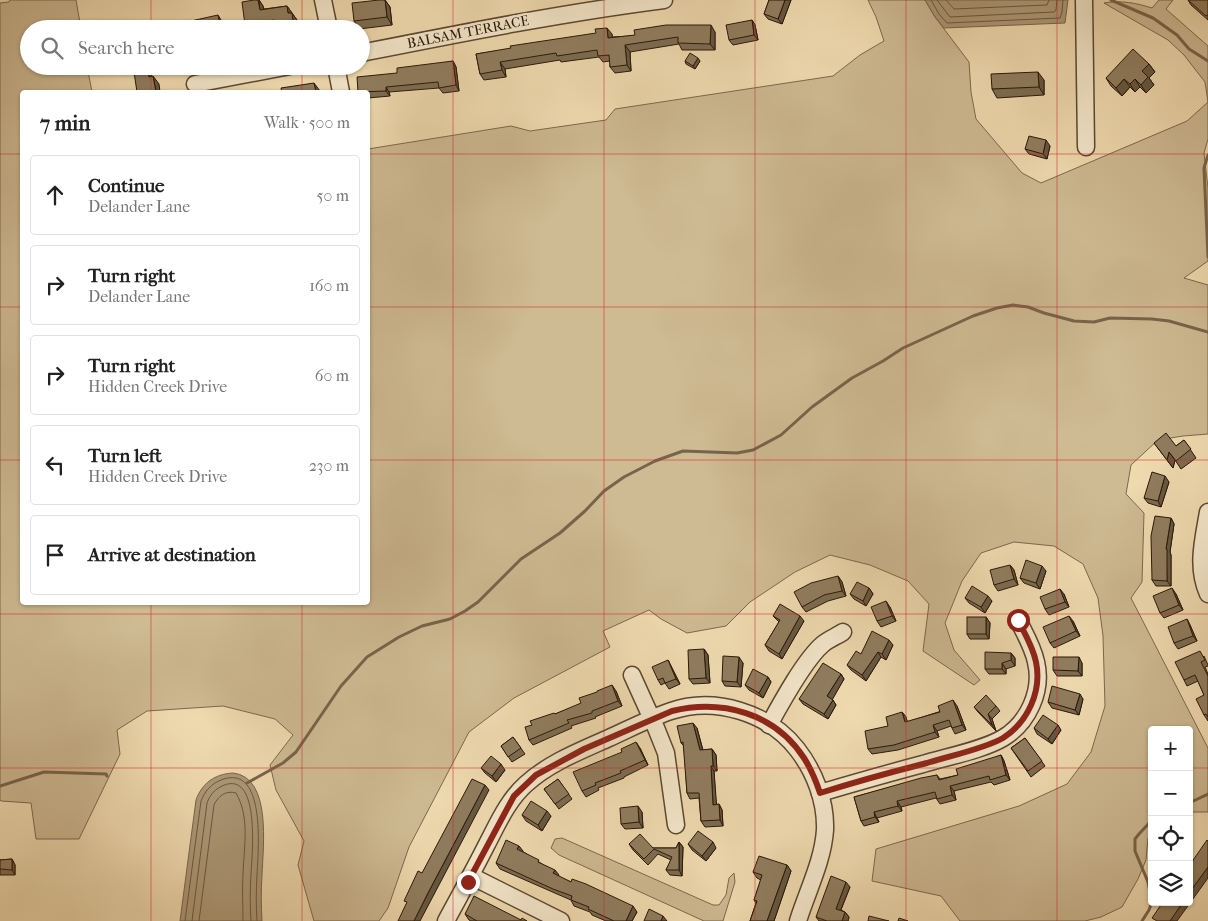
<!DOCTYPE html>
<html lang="en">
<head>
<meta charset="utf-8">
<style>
	:root { --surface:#fff; --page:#f6f6f6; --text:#222; --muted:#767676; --line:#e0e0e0 }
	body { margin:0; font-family:"IM FELL French Canon",serif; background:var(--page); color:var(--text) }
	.controls { position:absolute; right:15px; bottom:15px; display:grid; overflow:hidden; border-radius:5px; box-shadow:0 1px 4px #0004 }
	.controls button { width:45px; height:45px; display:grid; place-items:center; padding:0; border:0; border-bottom:1px solid var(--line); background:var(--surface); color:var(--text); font:25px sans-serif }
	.stop { position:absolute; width:15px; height:15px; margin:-11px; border:4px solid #8f2418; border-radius:50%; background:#fff }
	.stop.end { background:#8f2418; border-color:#fff; box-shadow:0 1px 5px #0008 }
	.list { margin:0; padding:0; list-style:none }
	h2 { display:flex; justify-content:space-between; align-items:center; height:65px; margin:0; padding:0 20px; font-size:21px }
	h2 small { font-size:16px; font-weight:400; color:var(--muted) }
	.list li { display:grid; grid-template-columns:32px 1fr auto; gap:15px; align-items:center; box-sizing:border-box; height:80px; margin:0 10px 10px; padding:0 10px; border:1px solid var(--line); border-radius:5px }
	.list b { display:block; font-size:19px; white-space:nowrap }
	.list p { margin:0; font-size:16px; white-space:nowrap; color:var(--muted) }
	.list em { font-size:16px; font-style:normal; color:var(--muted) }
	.icon { flex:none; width:28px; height:28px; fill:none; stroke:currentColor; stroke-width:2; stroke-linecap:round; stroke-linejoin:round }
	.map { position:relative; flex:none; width:1208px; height:921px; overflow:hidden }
	.search { position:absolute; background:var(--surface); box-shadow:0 1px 4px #0004; left:20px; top:20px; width:350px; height:55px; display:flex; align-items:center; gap:12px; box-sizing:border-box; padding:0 18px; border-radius:28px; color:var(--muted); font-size:19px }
	.panel { position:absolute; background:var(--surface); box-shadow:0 1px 4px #0004; left:20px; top:90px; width:350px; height:515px; border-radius:5px }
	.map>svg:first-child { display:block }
	.green { fill:#ceba93; stroke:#7c684d }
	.water { fill:#ac9877; stroke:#78644a }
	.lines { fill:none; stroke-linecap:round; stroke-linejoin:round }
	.shore { stroke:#6a583f; stroke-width:1 }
	.stream { stroke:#78644a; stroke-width:3 }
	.minor-casing { stroke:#5b4831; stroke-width:19 }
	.minor { stroke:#f5e8cc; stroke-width:16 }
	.wall { fill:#7c6c52; stroke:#291707 }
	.shaded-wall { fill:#655842; stroke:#291707 }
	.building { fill:#907d5f; stroke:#291707 }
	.route { stroke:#8f2418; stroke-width:6 }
	.grid { fill:none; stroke:#d62828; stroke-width:1; stroke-opacity:0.55 }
	.labels { text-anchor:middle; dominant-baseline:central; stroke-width:4.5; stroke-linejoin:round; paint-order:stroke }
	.street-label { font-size:14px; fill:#291707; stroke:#f5e8cc }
</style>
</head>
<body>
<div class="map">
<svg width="1208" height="921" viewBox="0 0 1208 921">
	<rect width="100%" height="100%" fill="#f0dbb0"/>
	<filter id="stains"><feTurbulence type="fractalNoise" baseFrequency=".004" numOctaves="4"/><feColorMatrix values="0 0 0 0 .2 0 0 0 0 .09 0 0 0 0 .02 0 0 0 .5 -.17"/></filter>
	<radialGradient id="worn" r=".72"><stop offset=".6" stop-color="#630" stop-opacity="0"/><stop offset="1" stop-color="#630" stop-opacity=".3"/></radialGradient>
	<g class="green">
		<path d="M10,0h66l5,29h-52v37h58l5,26h-70v510h346v-453l143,-23 19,5 76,-11 9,-11 218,-33 27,-21 24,-14 -8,-24 -8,-17h57l10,17 34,45 2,30 5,27 46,54 19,10 146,-62 21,-19 -3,-20 -21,-27 -16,-15 -64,-37c17,-3 32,0 48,5l7,-8h14l-7,9 42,37v93l-4,14 4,35v73l-24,17 24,7v149l-25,2 -25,4 -27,25 -5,29 18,19 -2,69 -11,16 77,150v64h-19v-82h-37v104l-4,4 -2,22 -8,19 -16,28 -21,10 -16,4h-125l-19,-25 -69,-15 4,-32 143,-43 48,-22 24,-32 14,-46 -2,-70 -5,-38 -15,-34 -29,-18 -40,-4 -33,11 -19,28 -17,42 9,27 26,30 -6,5 -51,-34 6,-47 -21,-23 -38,-16 -40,-10 -35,17 -45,30 -24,24 -39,7 -26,-14 -12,-9 -46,21 7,16 -96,51 -45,34 -60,115 -21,61 -9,13h-65l-16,-56 6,-24 -28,-51 -6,-25 23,-30 -18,-16 -52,-13 -76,5 -30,19 3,24 -41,85h-43l-5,-36 -30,-2 -1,-1v-797l9,-1z"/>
		<polygon points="562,838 713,905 719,905 726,895 729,878 734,873 735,882 723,921 704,921 559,855 551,848 555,839"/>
	</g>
	<g class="water">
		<polygon points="925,0 1068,0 1065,23 944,28 935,17"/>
		<path d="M233,773c39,4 30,74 29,102 -1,15 -1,30 0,46h-82l16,-121c6,-17 19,-26 37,-27z"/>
	</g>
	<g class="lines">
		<g class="shore">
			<polyline points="931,0 939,14 947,23 1060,18 1062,12 1063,0"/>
			<polyline points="937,0 950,17 1054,12 1056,10 1057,0"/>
			<polyline points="946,0 954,9 1047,5 1049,0"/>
			<path d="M185,921l16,-120c4,-10 10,-17 20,-21 46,-18 37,72 36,95 -1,15 -1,31 0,46"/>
			<path d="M192,921l15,-118c3,-8 7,-13 15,-17 39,-18 30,70 29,88 -1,16 -1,31 0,47"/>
			<path d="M199,921l15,-116c4,-9 12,-15 22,-12 14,24 8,54 7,81 -1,16 0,31 0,47"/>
		</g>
		<g class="stream">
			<polyline points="1111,0 1153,18 1177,35 1189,49 1208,61"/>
			<polyline points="1208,155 1204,168 1208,257"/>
			<polyline points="247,783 283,763 296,752 341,686 367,657 399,637 422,626 450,619 465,611 478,602 521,559 560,533 585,511 604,491 624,477 655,461 683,451 737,453 753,450 781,435 812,407 852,378 883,361 903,348 973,316 997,308 1013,305 1028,307 1044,313 1074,321 1094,322 1110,318 1152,319 1169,321 1208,332"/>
			<polyline points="0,786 44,772 106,774 107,776"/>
			<polyline points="1189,803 1208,794"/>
			<polyline points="1142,921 1149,910 1152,902 1148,882 1135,851 1135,839 1139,834 1152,820"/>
		</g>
		<g class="minor-casing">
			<g id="minor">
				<polyline points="323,0 329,29"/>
				<polyline points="1084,0 1086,147"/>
				<path d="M361,53c101,-20 201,-40 303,-53"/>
				<polyline points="336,66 341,92"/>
				<polyline points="195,84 290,66"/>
				<path d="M1208,512c-5,29 -12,55 0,82"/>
				<polyline points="632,675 656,728 666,753 676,825"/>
				<path d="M769,725c12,-22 36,-66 54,-81 6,-5 14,-8 20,-12"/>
				<path d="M820,793c34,-10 69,-20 103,-29 23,-7 60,-14 80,-26 25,-15 40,-47 33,-76 -3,-15 -11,-28 -18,-42"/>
				<polyline points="471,876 561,921"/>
				<path d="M446,921c14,-26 28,-51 41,-77 11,-21 21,-44 39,-60 23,-21 54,-33 83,-46 20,-9 41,-20 62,-27 44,-15 98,2 126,38 18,23 29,53 28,81 -2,31 -18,62 -27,91"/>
			</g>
		</g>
		<use href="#minor" class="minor"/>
	</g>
	<g class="wall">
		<polygon points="259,0 263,6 264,9 287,6 297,20 275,28 270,29 248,29 245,25"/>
		<polygon points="379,0 385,0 390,7 392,25 359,29 354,21"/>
		<polygon points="769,0 791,0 782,24 768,19 764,14"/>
		<polygon points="1188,0 1208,0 1208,20 1191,5"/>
		<polygon points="752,20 755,25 758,40 733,45 729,40"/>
		<polygon points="715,32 715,50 682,50 679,44 630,52 631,71 615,73 610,67 610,61 603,62 599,57 561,62 560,60 505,69 506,77 484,80 480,74 476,54 612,34 612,37"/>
		<polygon points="453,61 456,67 459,91 443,93 439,88 389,92 390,96 368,98 368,92 397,73"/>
		<polygon points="685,61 700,61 695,69 686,64"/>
		<polygon points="1149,64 1155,72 1149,78 1154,85 1146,93 1140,87 1135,92 1130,87 1122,96 1111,86 1106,78"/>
		<polygon points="1044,80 1044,95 997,98 992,89"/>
		<polygon points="1050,146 1047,159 1029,154 1025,149"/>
		<polygon points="1184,440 1196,458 1181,469 1175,460 1173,468 1154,443 1176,446"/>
		<polygon points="1169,482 1161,507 1148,503 1144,498"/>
		<polygon points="1171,518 1174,524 1170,552 1171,555 1171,586 1156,586 1152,580"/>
		<polygon points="1010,565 1014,570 1018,585 998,591 994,585"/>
		<polygon points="1046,571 1040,589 1024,583 1020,578"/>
		<polygon points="838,576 842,582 846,596 828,601 806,612 802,607"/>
		<polygon points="869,588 873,594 866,606 854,599 850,594"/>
		<polygon points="1064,594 1069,607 1049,615 1045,609"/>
		<polygon points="1176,594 1183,610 1164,618 1160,613"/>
		<polygon points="965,598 992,601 985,613 969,603"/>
		<polygon points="890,607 896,621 881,627 877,621"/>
		<polygon points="773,616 804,621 782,659 769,651 765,645 779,622"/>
		<polygon points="986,617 990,623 989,639 970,639 967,634"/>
		<polygon points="1187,619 1190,625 1197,641 1178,649 1174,643"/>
		<polygon points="1073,621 1080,636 1054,648 1050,643"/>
		<polygon points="893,645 886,660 881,657 866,681 851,670 847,665 861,654"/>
		<polygon points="704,649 708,655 710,683 693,684 689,679"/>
		<polygon points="1011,653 1015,658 1015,666 1006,669 1006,674 989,674 985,669"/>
		<polygon points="1204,656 1208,665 1208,666 1205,667 1208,674 1208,721 1204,715 1204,695 1198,681 1187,686 1184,680"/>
		<polygon points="668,660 680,684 669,689 665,683 661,685 658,680"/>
		<polygon points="743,663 741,687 725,686 722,681"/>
		<polygon points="1082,663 1082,676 1057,676 1053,670"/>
		<polygon points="841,674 844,679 832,699 836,705 828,719 803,704 799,699"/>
		<polygon points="768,677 771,682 763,698 749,690 745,685"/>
		<polygon points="616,691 622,706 595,717 596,718 571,726 572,728 533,745 529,740 532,725 555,714"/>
		<polygon points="1083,699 1079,715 1052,708 1048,702"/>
		<polygon points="957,706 966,730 955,734 951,726 937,731 939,737 898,750 872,754 868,749 888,726 902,712 906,717 907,722"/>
		<polygon points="996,706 1000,711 992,719 996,731 978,712 974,707"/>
		<polygon points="697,728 703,750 712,749 716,755 717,771 714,771 716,805 719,804 722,810 723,826 705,827 701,821 699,798 690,799 687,793 684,746 681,743"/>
		<polygon points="1034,728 1061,730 1052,744 1037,734"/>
		<polygon points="513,737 525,754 512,762 501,746"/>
		<polygon points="1025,738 1045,766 1031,777 1011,748"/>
		<polygon points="640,748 648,765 624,777 624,778 598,788 599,790 586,797 582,791"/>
		<polygon points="1001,755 1004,761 1010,780 994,785 991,782 954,791 956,800 940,804 936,798 901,807 902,811 877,818 879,822 864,826 861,821 854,797 937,775 940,779 958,775"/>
		<polygon points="481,768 505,770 496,782 485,773"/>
		<polygon points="558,779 572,799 559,809 544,789"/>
		<polygon points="642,812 643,828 625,829 621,824"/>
		<polygon points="522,815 551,816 542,831 526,821"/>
		<polygon points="679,842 683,847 682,876 670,875 666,870 671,860 658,854 648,865 633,850 629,844 653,848 676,848"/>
		<polygon points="688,844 716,848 706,861 692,850"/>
		<polygon points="519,846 522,851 559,875 558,876 637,912 632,921 606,921 592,915 590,912 574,906 571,900 557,894 500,869 496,863"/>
		<polygon points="12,859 15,865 15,875 0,875 0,860"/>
		<polygon points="787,865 791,871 774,921 750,921 756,903 754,900 761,880 757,878 753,872"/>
		<polygon points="850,887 841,910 845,912 849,917 848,921 819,921 816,917"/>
		<polygon points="465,914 521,920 527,921 471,921 469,920"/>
	</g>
	<g class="shaded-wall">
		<polygon points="259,0 263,6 265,17 260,10"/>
		<polygon points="385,0 390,7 392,25 387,17"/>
		<polygon points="785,0 791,0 782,24 778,19"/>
		<polygon points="287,6 292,13 288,13"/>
		<polygon points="292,13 297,20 298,29 294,29"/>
		<polygon points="218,15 221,20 223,29 221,29"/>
		<polygon points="752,20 755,25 758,40 754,35"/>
		<polygon points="711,25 715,32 715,50 710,44"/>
		<polygon points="607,28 612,34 613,44 608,38"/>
		<polygon points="625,45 630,52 631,71 627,65"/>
		<polygon points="698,58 700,61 695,69 693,66"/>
		<polygon points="453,61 456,67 459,91 456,85"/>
		<polygon points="500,62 505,69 506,77 502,70"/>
		<polygon points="1149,64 1155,72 1149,78 1154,85 1146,93 1141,85 1142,71"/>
		<polygon points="148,70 153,78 149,77"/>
		<polygon points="1038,72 1044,80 1044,95 1039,87"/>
		<polygon points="153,76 159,84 160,92 156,92"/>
		<polygon points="1124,79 1130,87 1122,96 1116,88"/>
		<polygon points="1135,79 1140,87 1135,92 1130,84"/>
		<polygon points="314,83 320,91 320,92 316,92"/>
		<polygon points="386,87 389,92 390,96 386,91"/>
		<polygon points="1046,140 1050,146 1047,159 1043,154"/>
		<polygon points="1169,452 1175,460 1173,468 1167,460"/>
		<polygon points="1165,476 1169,482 1161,507 1158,501"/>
		<polygon points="1171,518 1174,524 1170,552 1171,555 1171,586 1167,581 1166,549"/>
		<polygon points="1010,565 1014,570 1018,585 1014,579"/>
		<polygon points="1042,566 1046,571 1040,589 1036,583"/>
		<polygon points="838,576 842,582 846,596 842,591"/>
		<polygon points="869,588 873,594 866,606 863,601"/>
		<polygon points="1172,588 1176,594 1183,610 1179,605"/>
		<polygon points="1060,589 1064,594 1069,607 1065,602"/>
		<polygon points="988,596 992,601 985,613 981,607"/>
		<polygon points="886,601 890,607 896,621 892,616"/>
		<polygon points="800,616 804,621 782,659 779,654"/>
		<polygon points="1069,616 1073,621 1080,636 1076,631"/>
		<polygon points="986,617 990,623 989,639 986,634"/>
		<polygon points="1187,619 1190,625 1197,641 1193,636"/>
		<polygon points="889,640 893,645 886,660 882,654"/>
		<polygon points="704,649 708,655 710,683 706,678"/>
		<polygon points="878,652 881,657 866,681 862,675"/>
		<polygon points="1011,653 1015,658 1015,666 1011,660"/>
		<polygon points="739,657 743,663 741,687 737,682"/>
		<polygon points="1079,657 1082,663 1082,676 1078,671"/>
		<polygon points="668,660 680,684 676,679"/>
		<polygon points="1002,663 1006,669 1006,674 1002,669"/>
		<polygon points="841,674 844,679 831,702 827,696"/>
		<polygon points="768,677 771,682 763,698 759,693"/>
		<polygon points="612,685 616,691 622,706 618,701"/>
		<polygon points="1080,694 1083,699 1079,715 1075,710"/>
		<polygon points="833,700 836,705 828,719 824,714"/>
		<polygon points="953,700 957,706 966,730 962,725"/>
		<polygon points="902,712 906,717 909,728 905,722"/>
		<polygon points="988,714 992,719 996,731 992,725"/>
		<polygon points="693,723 697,728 704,755 700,750"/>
		<polygon points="933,725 937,731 939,737 935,732"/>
		<polygon points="1058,725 1061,730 1052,744 1048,739"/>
		<polygon points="636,742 640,748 648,765 645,760"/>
		<polygon points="712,749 716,755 717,771 713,766"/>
		<polygon points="1001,755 1004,761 1010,780 1006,775"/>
		<polygon points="501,764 505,770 496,782 492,776"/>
		<polygon points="711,766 714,771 717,810 713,805"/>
		<polygon points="485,785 489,790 420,921 414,921 428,893"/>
		<polygon points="950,786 954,791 956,800 952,795"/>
		<polygon points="897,801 901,807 902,811 898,806"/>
		<polygon points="719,804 722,810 723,826 720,820"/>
		<polygon points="638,806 642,812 643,828 639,822"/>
		<polygon points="547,811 551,816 542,831 538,825"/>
		<polygon points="874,812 879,822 875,817"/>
		<polygon points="679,842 683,847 682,876 679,870"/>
		<polygon points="713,842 716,848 706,861 702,856"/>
		<polygon points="519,846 523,851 521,854 517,849"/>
		<polygon points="12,859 15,865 15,875 12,870"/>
		<polygon points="787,865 791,871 774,921 767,921"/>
		<polygon points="1208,867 1208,878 1177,921 1170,921 1183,902 1189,902 1189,893"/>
		<polygon points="555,870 559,875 557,879 553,873"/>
		<polygon points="846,882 850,887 839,914 836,909"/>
		<polygon points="633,906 637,912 632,921 626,921"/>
		<polygon points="845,912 849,917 848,921 842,921"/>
		<polygon points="663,916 667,921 661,921"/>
	</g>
	<g class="building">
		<polygon points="254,0 258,0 260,10 287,6 288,13 292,13 294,29 275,29 274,20 245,25 242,2"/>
		<polygon points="379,0 385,0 387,17 354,21 352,3"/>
		<polygon points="769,0 785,0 778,19 764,14"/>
		<polygon points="1188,0 1208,0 1208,15 1206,16"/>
		<polygon points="218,15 221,29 192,29 191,21"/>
		<polygon points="164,20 171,29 152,29"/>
		<polygon points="752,20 754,35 729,40 726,25"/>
		<polygon points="666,25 711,25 710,44 678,43 678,37 625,45 627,65 610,67 609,55 598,56 597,50 557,56 556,53 500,62 502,70 480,74 476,54 511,48 510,46 596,33 595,29 607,28 608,38 635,35 634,30"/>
		<polygon points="1133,49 1149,64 1142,71 1148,77 1141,85 1135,79 1130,84 1124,79 1116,88 1106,78"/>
		<polygon points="690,53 698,58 693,66 685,61"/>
		<polygon points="453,61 456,85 439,88 438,82 386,87 386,91 358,92 357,77 397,73 397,68"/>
		<polygon points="148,70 149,77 153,76 156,92 137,92 134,72"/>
		<polygon points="1038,72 1039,87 992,89 991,74"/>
		<polygon points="314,83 316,92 282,92 281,88"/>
		<polygon points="1029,136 1046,140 1043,154 1025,149"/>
		<polygon points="1166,433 1176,446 1184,440 1191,449 1176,461 1169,452 1167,460 1154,443"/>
		<polygon points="1152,472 1165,476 1158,501 1144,498"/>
		<polygon points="1155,516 1171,518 1166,549 1167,549 1167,581 1152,580 1151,536"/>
		<polygon points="1026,560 1042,566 1036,583 1020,578"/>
		<polygon points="1010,565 1014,579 994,585 990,570"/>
		<polygon points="838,576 842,591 824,595 802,607 794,592 811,583"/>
		<polygon points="857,582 869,588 863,601 850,594"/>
		<polygon points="972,586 988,596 981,607 965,598"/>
		<polygon points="1172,588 1179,605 1160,613 1153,596"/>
		<polygon points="1060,589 1065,602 1045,609 1040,597"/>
		<polygon points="886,601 892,616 877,621 871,607"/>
		<polygon points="780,604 800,616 779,654 765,645 780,620 773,616"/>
		<polygon points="1069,616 1076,631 1050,643 1043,627"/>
		<rect x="967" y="617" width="19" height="17"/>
		<polygon points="1187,619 1193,636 1174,643 1168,627"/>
		<polygon points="872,631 889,640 882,654 878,652 862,675 847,665 856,651 861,654"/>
		<polygon points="704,649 706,678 689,679 688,650"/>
		<polygon points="1200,651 1205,660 1201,662 1208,676 1208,717 1206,714 1204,715 1196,699 1204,695 1195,675 1184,680 1175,662"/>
		<polygon points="985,652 1011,653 1011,660 1002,663 1002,669 985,669"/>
		<polygon points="723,656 739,657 737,682 722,681"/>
		<polygon points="1053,657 1079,657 1078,671 1053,670"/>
		<polygon points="668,660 676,679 665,683 663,678 658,680 652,667"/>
		<polygon points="823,663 841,674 827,696 833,700 824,714 799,699"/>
		<polygon points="753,669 768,677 759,693 745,685"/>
		<polygon points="612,685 618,701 592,711 592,713 567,720 569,723 529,740 525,727 532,725 530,721 554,713 555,714 581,703 579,698 597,692 597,691"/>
		<polygon points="1052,686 1080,694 1075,710 1048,702"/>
		<polygon points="986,695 996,706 988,714 992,725 974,707"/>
		<polygon points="953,700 962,725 952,728 949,720 933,725 935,732 894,745 868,749 865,731 888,726 886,717 902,712 905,722 940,712 938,706"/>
		<polygon points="1043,715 1058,725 1048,739 1034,728"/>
		<polygon points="693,723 700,750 712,749 713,766 711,766 713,805 719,804 720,820 701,821 699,793 687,793 683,742 681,743 677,726"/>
		<polygon points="513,737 521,748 508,757 501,746"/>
		<polygon points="1025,738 1042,761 1028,771 1011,748"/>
		<polygon points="636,742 645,760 620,771 621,773 595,783 596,785 582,791 573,772 622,752 621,749"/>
		<polygon points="1001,755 1006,775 990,780 989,776 950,786 952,795 937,799 935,792 897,801 898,806 874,812 875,817 861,821 854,797 921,778 937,775 939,780 958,775 956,769"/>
		<polygon points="491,756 501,764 492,776 481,768"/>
		<polygon points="472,779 485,785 428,893 414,921 398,921 407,902 404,901 418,871 422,873"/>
		<polygon points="558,779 569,794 555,804 544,789"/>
		<polygon points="531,801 547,811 538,825 522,815"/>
		<polygon points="638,806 639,822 621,824 620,808"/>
		<polygon points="698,831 713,842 702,856 688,844"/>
		<polygon points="640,834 653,848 676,848 679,842 679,870 666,870 672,857 654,849 644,859 629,844"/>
		<polygon points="506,840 519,846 517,849 539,860 538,862 555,870 553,873 571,882 572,879 586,884 633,906 626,921 614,921 588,909 589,907 571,900 572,896 553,889 496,863"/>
		<polygon points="1207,840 1208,841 1208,867 1189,893 1189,866"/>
		<polygon points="759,856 787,865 767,921 750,921 757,901 754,900 762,875 753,872"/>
		<polygon points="12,859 12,870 0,869 0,860"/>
		<polygon points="831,876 846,882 836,909 845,912 842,921 827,921 816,917"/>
		<polygon points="474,896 521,920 522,918 527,921 477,921 465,914"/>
		<polygon points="1163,902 1183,902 1170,921 1157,921 1152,918"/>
		<polygon points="649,909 663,916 661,921 644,921"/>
		<polygon points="869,916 889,921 868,921"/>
		<polygon points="899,918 908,921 898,921"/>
	</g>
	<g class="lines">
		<path class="route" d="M468,882l46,-86 22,-21 48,-26 88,-38c50,-12 103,2 132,47 7,11 12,23 16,35 35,-11 71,-21 107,-30 22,-7 57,-14 76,-25 25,-16 39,-47 33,-76 -3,-15 -11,-28 -18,-42"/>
	</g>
	<path class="grid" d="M151,0v29M302,0v29M453,0v921M604,0v921M755,0v921M906,0v921M1057,0v921M151,66v26M302,66v26M0,154h22M368,154h840M0,307h22M368,307h840M0,460h22M368,460h840M151,602v319M302,602v319M0,614h1208M0,768h1152M1189,768h19"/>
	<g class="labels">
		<g class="street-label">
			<text transform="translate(468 32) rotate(-11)">BALSAM TERRACE</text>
		</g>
	</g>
	<rect width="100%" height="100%" filter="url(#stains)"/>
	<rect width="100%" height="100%" fill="url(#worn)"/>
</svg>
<div class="controls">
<button>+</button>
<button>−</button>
<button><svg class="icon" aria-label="locate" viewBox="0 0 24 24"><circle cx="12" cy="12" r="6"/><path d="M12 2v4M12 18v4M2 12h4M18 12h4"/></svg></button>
<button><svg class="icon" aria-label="layers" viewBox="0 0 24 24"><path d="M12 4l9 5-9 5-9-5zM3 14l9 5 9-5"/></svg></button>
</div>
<div class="stop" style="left:1018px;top:620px"></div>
<div class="stop end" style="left:468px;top:882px"></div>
<div class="search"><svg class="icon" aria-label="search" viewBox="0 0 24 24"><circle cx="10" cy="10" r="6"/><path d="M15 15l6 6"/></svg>Search here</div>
<section class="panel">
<h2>7 min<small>Walk · 500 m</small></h2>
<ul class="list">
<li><svg class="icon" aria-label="ahead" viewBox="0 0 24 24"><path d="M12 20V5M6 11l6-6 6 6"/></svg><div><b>Continue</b><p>Delander Lane</p></div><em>50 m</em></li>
<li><svg class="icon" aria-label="right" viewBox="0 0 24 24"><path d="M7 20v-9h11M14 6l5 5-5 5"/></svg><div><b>Turn right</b><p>Delander Lane</p></div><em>160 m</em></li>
<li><svg class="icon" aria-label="right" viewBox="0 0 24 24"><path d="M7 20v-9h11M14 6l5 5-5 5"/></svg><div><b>Turn right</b><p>Hidden Creek Drive</p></div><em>60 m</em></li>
<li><svg class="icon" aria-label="left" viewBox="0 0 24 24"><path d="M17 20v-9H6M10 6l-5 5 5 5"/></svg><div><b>Turn left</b><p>Hidden Creek Drive</p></div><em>230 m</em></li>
<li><svg class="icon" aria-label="arrive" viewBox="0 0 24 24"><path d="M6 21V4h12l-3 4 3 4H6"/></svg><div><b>Arrive at destination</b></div></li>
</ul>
</section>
</div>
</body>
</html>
